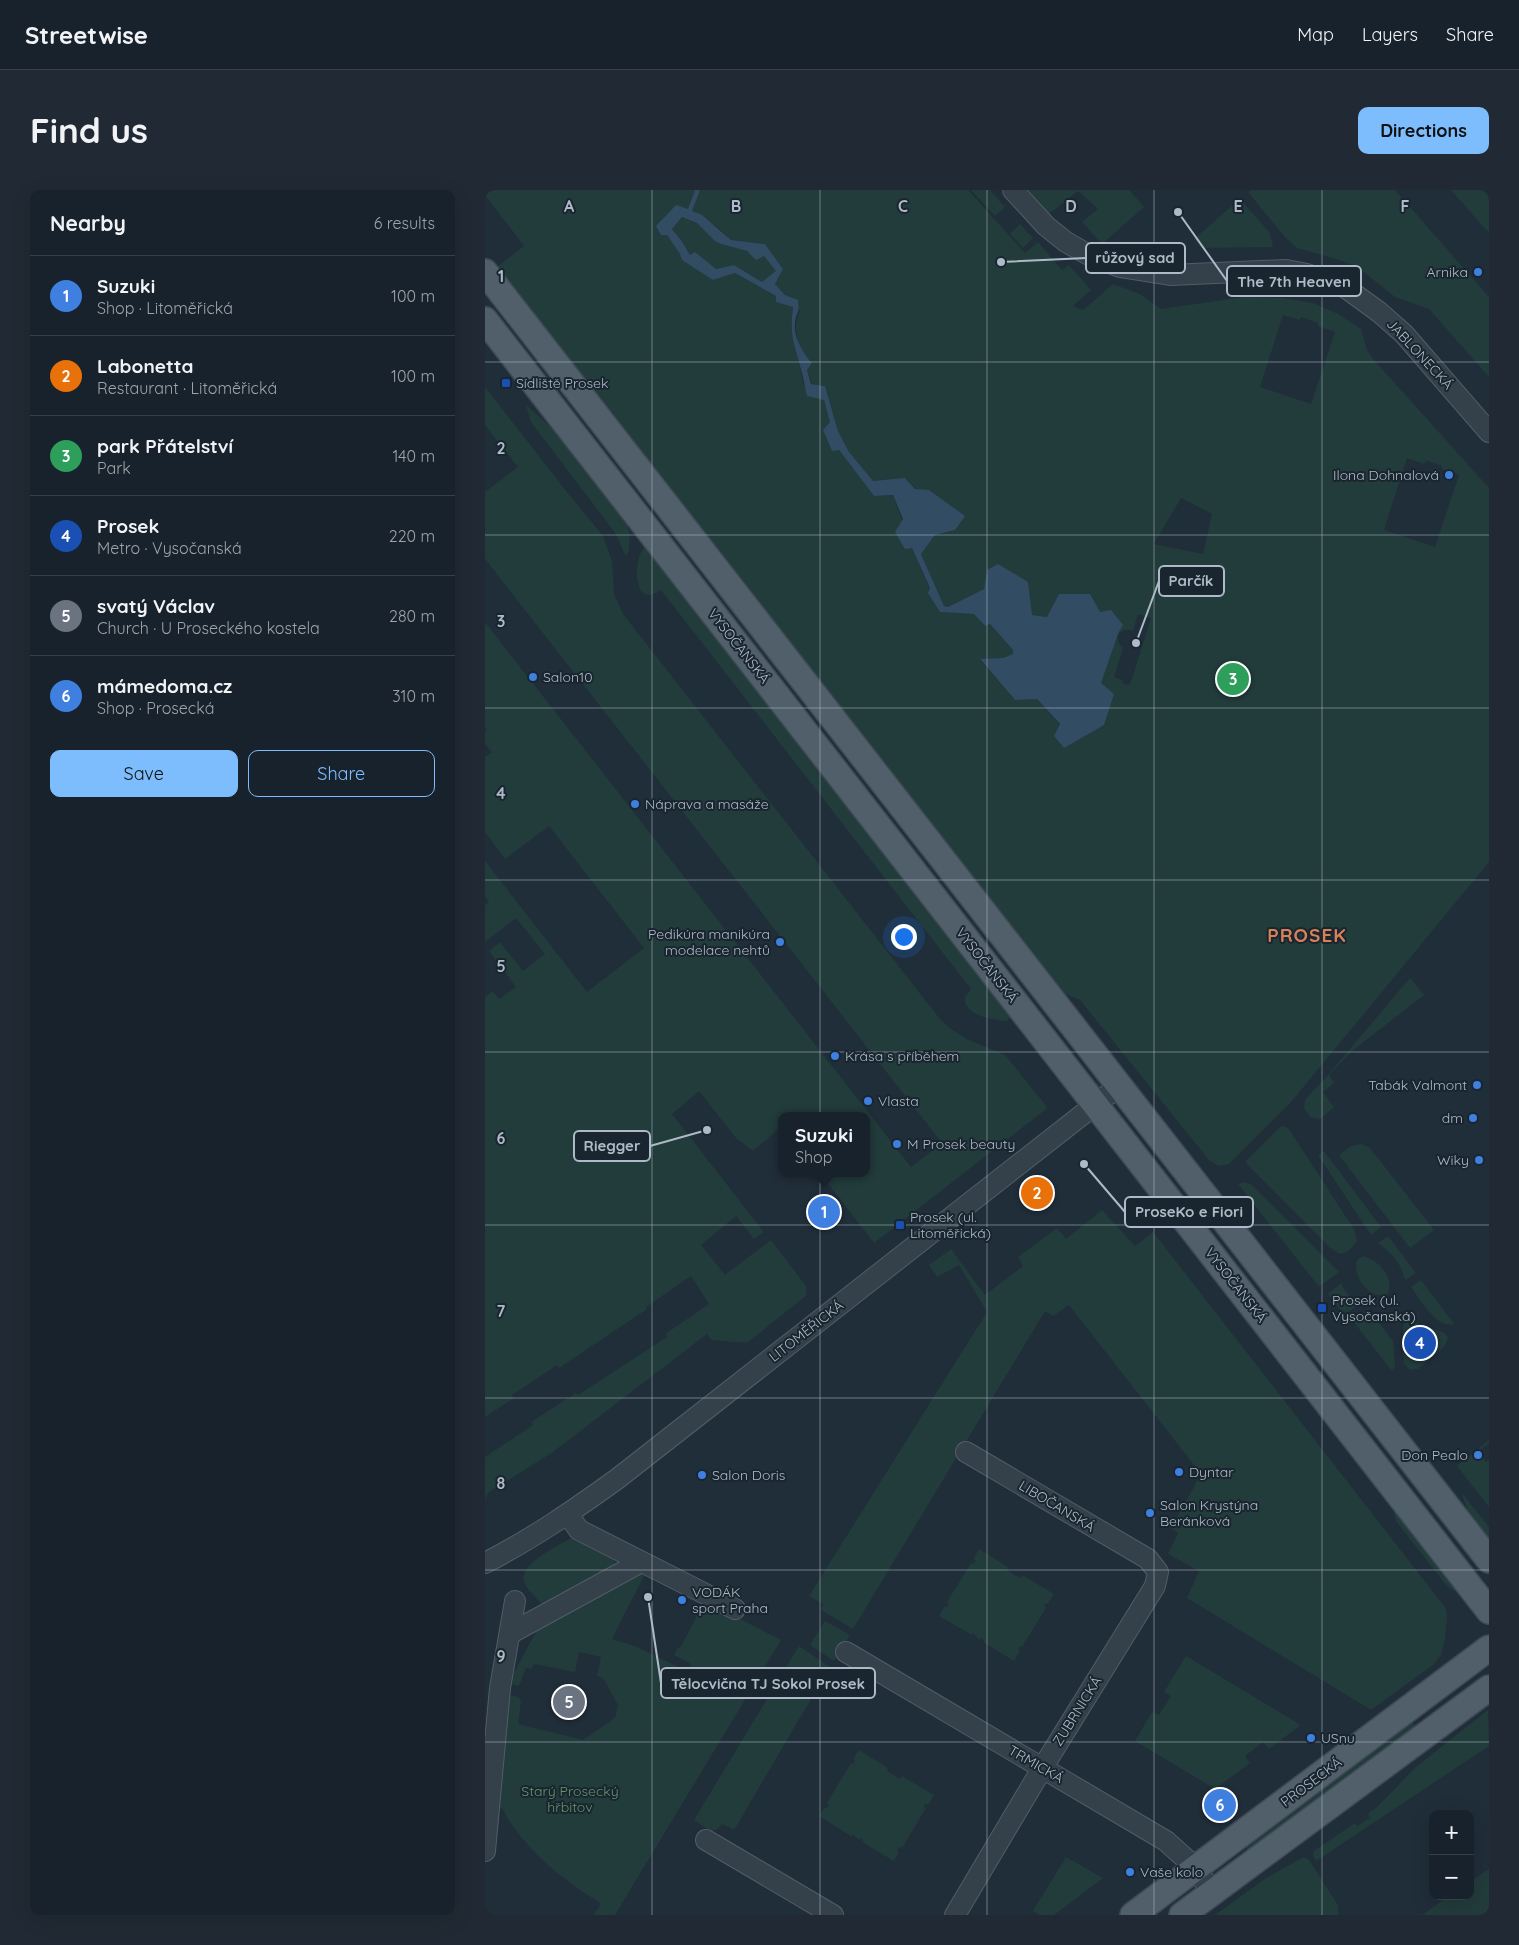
<!DOCTYPE html>
<html lang="en">
<head>
<meta charset="utf-8">
<style>
	:root { --surface:#18222c; --page:#212a34; --text:#f1f3f6; --muted:#9fa4a9; --line:#363f48; --accent:#7dbdfd }
	body { margin:0; font-family:Quicksand,sans-serif; background:var(--page); color:var(--text) }
	.controls { position:absolute; right:15px; bottom:15px; display:grid; overflow:hidden; border-radius:10px; box-shadow:0 5px 20px #0002 }
	.controls button { width:45px; height:45px; display:grid; place-items:center; padding:0; border:0; border-bottom:1px solid var(--line); background:var(--surface); color:var(--text); font:25px sans-serif }
	.you { position:absolute; left:418px; top:746px; width:18px; height:18px; margin:-12px; border:4px solid #fff; border-radius:50%; background:#1a73e8; box-shadow:0 0 0 8px #1a73e833 }
	.badge { display:grid; place-items:center; width:32px; height:32px; border-radius:50%; background:var(--accent); color:#fff; font-size:16px; font-weight:700 }
	.pin { position:absolute; translate:-50% -50%; border:2px solid #fff; box-shadow:0 1px 5px #0006 }
	.popup { position:absolute; left:293px; top:922px; width:92px; height:65px; box-sizing:border-box; display:grid; place-content:center; border-radius:10px; background:var(--surface); filter:drop-shadow(0 1px 4px #0005); font-size:16px; white-space:nowrap; color:var(--muted) }
	.popup b { font-size:19px; color:var(--text) }
	.popup::after { content:''; position:absolute; left:50%; top:100%; margin-left:-10px; border:10px solid transparent; border-top-color:var(--surface) }
	.list { margin:0; padding:0; list-style:none }
	h2 { display:flex; justify-content:space-between; align-items:center; height:65px; margin:0; padding:0 20px; font-size:21px }
	h2 small { font-size:16px; font-weight:400; color:var(--muted) }
	.list li { display:grid; grid-template-columns:32px 1fr auto; gap:15px; align-items:center; box-sizing:border-box; height:80px; padding:0 20px; border-top:1px solid var(--line) }
	.list b { display:block; font-size:19px; white-space:nowrap }
	.list p { margin:0; font-size:16px; white-space:nowrap; color:var(--muted) }
	.list em { font-size:16px; font-style:normal; color:var(--muted) }
	.actions { display:flex; gap:10px; padding:15px 20px }
	.actions a { flex:1; padding:11px 0; border:1px solid var(--accent); border-radius:10px; text-align:center; font-size:18px; color:var(--accent) }
	.actions .main { background:var(--accent); color:#111 }
	.map { position:relative; flex:none; width:1004px; height:1725px; overflow:hidden; border-radius:10px }
	header { display:flex; align-items:center; gap:30px; box-sizing:border-box; height:70px; padding:0 25px; background:var(--surface); border-bottom:1px solid var(--line) }
	header strong { font-size:24px }
	nav { display:flex; gap:28px; margin-inline-start:auto; font-size:18px }
	.intro { display:flex; align-items:center; justify-content:space-between; box-sizing:border-box; height:120px; padding:0 30px }
	h1 { margin:0; font-size:35px }
	.button { padding:12px 22px; border-radius:10px; background:var(--accent); color:#111; font-size:18px; font-weight:700 }
	main { display:flex; gap:30px; padding:0 30px }
	aside { flex:1; background:var(--surface); border-radius:10px; box-shadow:0 5px 20px #0002 }
	.map>svg:first-child { display:block }
	.green { fill:#223b3b; fill-rule:evenodd }
	.water { fill:#324c63; fill-rule:evenodd }
	.lines { fill:none; stroke-linecap:round; stroke-linejoin:round }
	.minor-casing { stroke:#515d68; stroke-width:22 }
	.major-casing { stroke:#3d4954; stroke-width:28 }
	.minor { stroke:#34404a; stroke-width:20 }
	.major { stroke:#515f6a; stroke-width:25 }
	.grid { fill:none; stroke:#aebac7; stroke-width:1; stroke-opacity:0.55 }
	.shop-dot { fill:#3f7fe0; stroke:#19252f; stroke-width:2 }
	.transit-dot { fill:#1a4fb4; stroke:#19252f; stroke-width:2 }
	.labels { text-anchor:middle; dominant-baseline:central; stroke-width:4; stroke-linejoin:round; paint-order:stroke }
	.poi-label { font-size:14px; fill:#aebac7; stroke:#19252f; text-anchor:start }
	.street-label { font-size:14px; fill:#aebac7; stroke:#19252f }
	.park-label { font-size:14px; fill:#65986a; stroke:#19252f }
	.district-label { font-size:19px; font-weight:bold; letter-spacing:1px; fill:#d88158; stroke:#19252f }
	.grid-label { font-size:16px; text-anchor:middle; font-weight:bold; fill:#aebac7; stroke:#19252f; stroke-width:4; stroke-linejoin:round; paint-order:stroke }
	.leader { fill:none; stroke:#aebac7; stroke-width:2 }
	.callout-dot { fill:#aebac7; stroke:#19252f; stroke-width:2 }
	.callout { fill:#19252f; stroke:#aebac7; stroke-width:2 }
	.callout-label { font-size:15px; text-anchor:middle; font-weight:bold; fill:#aebac7 }
</style>
</head>
<body>
<header>
<strong>Streetwise</strong>
<nav><a>Map</a><a>Layers</a><a>Share</a></nav>
</header>
<div class="intro"><h1>Find us</h1><a class="button">Directions</a></div>
<main>
<aside>
<h2>Nearby<small>6 results</small></h2>
<ul class="list">
<li><span class="badge" style="background:#3f7fe0">1</span><div><b>Suzuki</b><p>Shop · Litoměřická</p></div><em>100 m</em></li>
<li><span class="badge" style="background:#e8710a">2</span><div><b>Labonetta</b><p>Restaurant · Litoměřická</p></div><em>100 m</em></li>
<li><span class="badge" style="background:#2e9e5b">3</span><div><b>park Přátelství</b><p>Park</p></div><em>140 m</em></li>
<li><span class="badge" style="background:#1a4fb4">4</span><div><b>Prosek</b><p>Metro · Vysočanská</p></div><em>220 m</em></li>
<li><span class="badge" style="background:#6b7280">5</span><div><b>svatý Václav</b><p>Church · U Proseckého kostela</p></div><em>280 m</em></li>
<li><span class="badge" style="background:#3f7fe0">6</span><div><b>mámedoma.cz</b><p>Shop · Prosecká</p></div><em>310 m</em></li>
</ul>
<div class="actions"><a class="main">Save</a><a>Share</a></div>
</aside>
<div class="map">
<svg width="1004" height="1725" viewBox="0 0 1004 1725">
	<rect width="100%" height="100%" fill="#202e3a"/>
	<g class="green">
		<path d="M0,0h210l-7,20 -27,25h6l13,19 33,26 22,-7 41,23v6l17,4c-5,35 7,48 10,78l21,16 15,50 35,46 19,-1 19,53 28,64 34,2 11,12 5,-2 23,26v4l-10,4 -23,2 35,40 22,-1 23,26 40,-42 18,-49 2,-3 -20,-19 -53,5 -16,-2 -3,-33 -41,-12 -3,19 -36,18 -4,-1 -23,-52 14,-19 20,-5 -50,-52 -32,4 -24,-30 -11,-21 -13,-45 -13,-2 -5,-14 5,-7c-15,-15 -21,-33 -12,-52l-25,-27 8,-15 -18,-25 -34,-4 -15,-14 -25,-15 9,-21h268l57,63 13,-11 24,28 7,-5 22,25 -18,16 10,4 30,-26 27,10 21,15 83,-12 39,1 30,5 25,11 23,15 6,21 7,10 115,128v374l-197,239 -63,63 -10,2 -10,-6 -129,-160 -19,-8 -564,-725 27,-21 -39,-51zM798,125l17,5 1,-3 17,6v3l17,6 -24,72 -51,-17zM922,268l17,6 2,-4 16,6v3l17,6 -24,72 -51,-17zM696,308l31,16 -9,40 -49,-10zM653,424l13,4 -20,64 -3,3 -6,-2 1,-3 -9,-3 9,-29c-11,-9 -4,-22 10,-17z"/>
		<polygon points="486,0 505,0 520,17 510,26"/>
		<polygon points="543,0 644,0 659,17 617,54 597,32 613,19 593,1 564,24"/>
		<polygon points="766,0 910,0 1004,107 1004,187 944,119 910,107 871,76 848,68 812,58 800,47 763,2"/>
		<polygon points="966,0 1001,0 1004,4 1004,43"/>
		<polygon points="755,9 785,43 788,57 716,58 709,49"/>
		<polygon points="197,27 212,33 236,54 279,66 292,81 277,92 249,75 231,79 210,63 205,65 196,50 187,39"/>
		<polygon points="535,34 548,48 538,58 525,44"/>
		<polygon points="0,197 82,302 118,346 127,371 129,404 138,424 455,829 463,837 482,849 520,865 562,917 560,920 389,1053 337,986 337,983 382,983 382,926 296,926 296,937 268,961 251,948 214,901 187,924 279,1042 269,1049 251,1026 216,1055 240,1085 286,1050 321,1096 322,1105 262,1153 226,1150 222,1144 68,1262 4,1302 0,1309 0,1267 48,1235 46,1232 91,1203 93,1205 182,1147 180,1144 224,1114 206,1086 161,1117 162,1119 74,1178 72,1175 27,1205 29,1208 0,1227 0,807 8,801 14,809 31,797 4,761 15,752 38,781 60,764 31,728 0,752 0,715 4,712 0,706 0,671 102,802 159,758 64,636 20,669 0,642 0,567 7,562 0,554 0,541 2,540 0,537 0,432 426,977 457,953 0,369 0,302 33,277 0,235"/>
		<polygon points="41,215 75,245 141,329 145,346 143,364 140,365 131,344 46,232"/>
		<path d="M159,358h5l364,465 -6,8c-13,-1 -44,-5 -42,-24l6,-8 -310,-399c-29,21 -28,-32 -17,-42z"/>
		<polygon points="925,788 939,805 867,861 844,885 849,893 838,902 849,917 835,929 825,927 819,918 820,910 843,885"/>
		<polygon points="799,936 804,939 870,1041 872,1052 862,1062 855,1064 845,1058 761,973 761,971 795,937"/>
		<polygon points="876,954 885,958 949,1040 925,1058 854,965 866,956"/>
		<polygon points="839,961 896,1037 886,1045 833,965"/>
		<polygon points="758,992 766,994 854,1082 834,1097 753,994"/>
		<polygon points="617,1020 650,1056 668,1042 960,1417 962,1426 960,1448 956,1465 948,1475 886,1520 702,1408 714,1381 683,1364 693,1343 686,1338 716,1284 584,1115 568,1126 560,1121 368,1439 336,1420 338,1414 324,1406 502,1122 474,1075 452,1087 444,1075 466,1059 500,1105 538,1076 533,1067 572,1038 581,1049"/>
		<path d="M903,1046l28,37 -11,7c-4,-17 -13,-27 -27,-37z"/>
		<path d="M878,1066c16,5 31,19 25,38 -18,8 -36,-18 -31,-34z"/>
		<path d="M936,1090l33,44c-18,5 -34,-25 -43,-37z"/>
		<polygon points="856,1093 860,1101 873,1115 859,1125 843,1104"/>
		<polygon points="883,1119 908,1151 910,1177 907,1181 868,1131"/>
		<polygon points="925,1130 960,1143 963,1148 958,1158 933,1179 925,1180 919,1173 918,1135"/>
		<polygon points="1004,1250 1004,1253 993,1261 1001,1272 1004,1270 1004,1317 972,1276"/>
		<polygon points="976,1302 1004,1337 1004,1352 986,1328"/>
		<polygon points="906,1312 974,1400 969,1401 961,1395 911,1331"/>
		<path d="M88,1347l39,18 4,11 -73,40c-5,-7 -15,-15 -18,-22 -9,-20 35,-39 48,-47z"/>
		<polygon points="494,1359 523,1377 522,1380 535,1388 537,1385 569,1404 563,1414 561,1413 559,1416 561,1418 537,1457 535,1456 533,1460 535,1461 529,1471 498,1452 499,1450 496,1448 494,1450 488,1443 487,1445 454,1426 460,1416 462,1417 464,1414 462,1412 486,1373 489,1374 491,1370 488,1369"/>
		<path d="M161,1382l-34,67 25,8 50,24 4,-7 -17,-9 4,-8 2,1 25,-47 76,39 -166,275h-22l7,-9 -1,-4c-38,-23 -76,-54 -97,-94l-6,2 3,-48 11,-67 9,2 2,5 -3,22 65,16 32,-22 3,-13 -15,-27 -6,-2 4,-19 -22,-5 -4,20 -41,-8 -3,5 -5,-1 -7,18 -7,-2 2,-11 24,-45 97,-55z"/>
		<polygon points="340,1431 365,1445 349,1471 325,1455"/>
		<polygon points="314,1456 345,1477 249,1640 237,1634 232,1640 225,1641 209,1630"/>
		<polygon points="701,1466 816,1535 784,1559 778,1552 760,1566 765,1573 730,1599 650,1551 667,1522 674,1525 686,1506 679,1502"/>
		<polygon points="1003,1520 1004,1556 831,1671 828,1666 829,1661 870,1633 872,1636 885,1628 883,1623 891,1618 931,1577"/>
		<polygon points="926,1531 931,1537 763,1660 758,1653"/>
		<polygon points="374,1560 403,1578 402,1581 415,1589 417,1586 449,1605 443,1615 440,1614 439,1617 441,1618 417,1658 415,1657 412,1660 414,1662 409,1671 377,1652 378,1650 375,1648 374,1650 368,1644 366,1646 334,1626 340,1617 342,1618 344,1615 342,1613 366,1573 368,1574 370,1571 368,1569"/>
		<polygon points="581,1667 618,1688 569,1725 555,1725 548,1721"/>
		<polygon points="819,1667 824,1670 853,1715 853,1725 730,1725 781,1688"/>
		<polygon points="1004,1679 1004,1725 937,1725 964,1706 985,1706 985,1692"/>
	</g>
	<path class="water" d="M210,0h5l-8,21 10,4 29,25 34,4 18,25 -8,15 10,11 13,5c2,14 -2,12 -3,23 -2,14 8,30 17,40l-5,7 4,14 14,2 13,45 11,21 24,29 32,-3 10,11 14,1 36,26 -10,14 -20,5 -14,19 23,52 4,1 36,-18 3,-19 11,-6 30,18 4,33 15,2 12,-23h31l10,18 11,-2 12,15 -5,9 -17,49 13,11 -10,31 -40,23 -10,-12 6,-12 -23,-25 -22,1 -35,-41 23,-1 10,-4v-4l-23,-26 -5,2 -11,-12 -34,-2 -12,-19 2,-5 -18,-40 -7,1 -10,-17 8,-13 -10,-24 -19,1 -35,-46 -7,1 -9,-21 7,-8 -6,-22 -17,-4c-2,-8 -3,-15 -5,-23 -7,-28 -13,-36 -9,-66l-17,-5v-6l-41,-23 -22,7 -31,-20 -2,-6 -13,-19h-6l-5,-9 20,-21 12,4zM197,27l15,6 18,18 6,3 26,7 9,9 8,-4 12,15 -14,11 -28,-17 -18,4 -21,-17 -5,3 -9,-15 -9,-11z"/>
	<g class="lines">
		<g class="minor-casing">
			<g id="minor">
				<polyline points="528,0 561,36 581,52 604,65 635,77 685,85 801,80 822,84 861,98 894,122 919,144 1004,242"/>
				<polyline points="83,1325 94,1340 250,1419"/>
				<path d="M0,1373c47,-24 89,-53 132,-84l502,-393"/>
				<polyline points="26,1443 156,1372"/>
				<polyline points="361,1462 681,1651 711,1678 727,1703"/>
				<polyline points="221,1650 348,1725"/>
				<polyline points="0,1661 15,1498 30,1411"/>
				<polyline points="470,1725 558,1577 670,1396 673,1382 663,1369 481,1262"/>
			</g>
		</g>
		<g class="major-casing">
			<g id="major">
				<polyline points="0,82 1004,1370"/>
				<polyline points="0,130 1004,1421"/>
				<polyline points="648,1725 1004,1458"/>
				<polyline points="697,1725 1004,1498"/>
			</g>
		</g>
		<use href="#minor" class="minor"/>
		<use href="#major" class="major"/>
	</g>
	<path class="grid" d="M167,0v1725M335,0v1725M502,0v1725M669,0v1725M837,0v1725M0,172h1004M0,345h1004M0,518h1004M0,690h1004M0,862h1004M0,1035h1004M0,1208h1004M0,1380h1004M0,1552h1004"/>
	<g class="shop-dot">
		<circle cx="993" cy="82" r="5"/>
		<circle cx="964" cy="285" r="5"/>
		<circle cx="48" cy="487" r="5"/>
		<circle cx="150" cy="614" r="5"/>
		<circle cx="295" cy="752" r="5"/>
		<circle cx="350" cy="866" r="5"/>
		<circle cx="992" cy="895" r="5"/>
		<circle cx="383" cy="911" r="5"/>
		<circle cx="988" cy="928" r="5"/>
		<circle cx="412" cy="954" r="5"/>
		<circle cx="994" cy="970" r="5"/>
		<circle cx="993" cy="1265" r="5"/>
		<circle cx="694" cy="1282" r="5"/>
		<circle cx="217" cy="1285" r="5"/>
		<circle cx="665" cy="1323" r="5"/>
		<circle cx="197" cy="1410" r="5"/>
		<circle cx="826" cy="1548" r="5"/>
		<circle cx="645" cy="1682" r="5"/>
	</g>
	<g class="transit-dot">
		<rect x="16" y="188" width="10" height="10" rx="2.5"/>
		<rect x="410" y="1030" width="10" height="10" rx="2.5"/>
		<rect x="832" y="1113" width="10" height="10" rx="2.5"/>
	</g>
	<g class="labels">
		<g class="poi-label">
			<text x="983" y="82" text-anchor="end">Arnika</text>
			<text x="31" y="193">Sídliště Prosek</text>
			<text x="954" y="285" text-anchor="end">Ilona Dohnalová</text>
			<text x="58" y="487">Salon10</text>
			<text x="160" y="614">Náprava a masáže</text>
			<text x="285" y="744" text-anchor="end">Pedikúra manikúra<tspan x="285" dy="16">modelace nehtů</tspan></text>
			<text x="360" y="866">Krása s příběhem</text>
			<text x="982" y="895" text-anchor="end">Tabák Valmont</text>
			<text x="393" y="911">Vlasta</text>
			<text x="978" y="928" text-anchor="end">dm</text>
			<text x="422" y="954">M Prosek beauty</text>
			<text x="984" y="970" text-anchor="end">Wiky</text>
			<text x="425" y="1027">Prosek (ul.<tspan x="425" dy="16">Litoměřická)</tspan></text>
			<text x="847" y="1110">Prosek (ul.<tspan x="847" dy="16">Vysočanská)</tspan></text>
			<text x="983" y="1265" text-anchor="end">Don Pealo</text>
			<text x="704" y="1282">Dyntar</text>
			<text x="227" y="1285">Salon Doris</text>
			<text x="675" y="1315">Salon Krystýna<tspan x="675" dy="16">Beránková</tspan></text>
			<text x="207" y="1402">VODÁK<tspan x="207" dy="16">sport Praha</tspan></text>
			<text x="836" y="1548">USnu</text>
			<text x="655" y="1682">Vaše kolo</text>
		</g>
		<g class="street-label">
			<text transform="translate(935 164) rotate(47)">JABLONECKÁ</text>
			<text transform="translate(254 456) rotate(52)">VYSOČANSKÁ</text>
			<text transform="translate(502 775) rotate(52)">VYSOČANSKÁ</text>
			<text transform="translate(751 1095) rotate(52)">VYSOČANSKÁ</text>
			<text transform="translate(321 1141) rotate(-38)">LITOMĚŘICKÁ</text>
			<text transform="translate(572 1316) rotate(31)">LIBOČANSKÁ</text>
			<text transform="translate(592 1521) rotate(-58)">ZUBRNICKÁ</text>
			<text transform="translate(551 1574) rotate(30)">TRMICKÁ</text>
			<text transform="translate(826 1592) rotate(-37)">PROSECKÁ</text>
		</g>
		<g class="park-label">
			<text x="85" y="1601">Starý Prosecký<tspan x="85" dy="16">hřbitov</tspan></text>
		</g>
		<g class="district-label">
			<text x="822" y="745">PROSEK</text>
		</g>
	</g>
	<g class="grid-label">
		<text x="84" y="22">A</text>
		<text x="251" y="22">B</text>
		<text x="418" y="22">C</text>
		<text x="586" y="22">D</text>
		<text x="753" y="22">E</text>
		<text x="920" y="22">F</text>
		<text x="16" y="92">1</text>
		<text x="16" y="264">2</text>
		<text x="16" y="437">3</text>
		<text x="16" y="609">4</text>
		<text x="16" y="782">5</text>
		<text x="16" y="954">6</text>
		<text x="16" y="1127">7</text>
		<text x="16" y="1299">8</text>
		<text x="16" y="1472">9</text>
	</g>
	<path class="leader" d="M516 72L601 68M693 22L742 91M651 453L674 391M222 940L165 956M599 974L640 1022M163 1407L176 1493"/>
	<g class="callout-dot">
		<circle cx="516" cy="72" r="5"/>
		<circle cx="693" cy="22" r="5"/>
		<circle cx="651" cy="453" r="5"/>
		<circle cx="222" cy="940" r="5"/>
		<circle cx="599" cy="974" r="5"/>
		<circle cx="163" cy="1407" r="5"/>
	</g>
	<g class="callout">
		<rect x="601" y="53" width="99" height="30" rx="5"/>
		<rect x="742" y="76" width="134" height="30" rx="5"/>
		<rect x="674" y="376" width="65" height="30" rx="5"/>
		<rect x="89" y="941" width="76" height="30" rx="5"/>
		<rect x="640" y="1007" width="128" height="30" rx="5"/>
		<rect x="176" y="1478" width="214" height="30" rx="5"/>
	</g>
	<g class="callout-label">
		<text x="650" y="73">růžový sad</text>
		<text x="809" y="97">The 7th Heaven</text>
		<text x="706" y="396">Parčík</text>
		<text x="127" y="961">Riegger</text>
		<text x="704" y="1027">ProseKo e Fiori</text>
		<text x="283" y="1499">Tělocvična TJ Sokol Prosek</text>
	</g>
</svg>
<div class="controls">
<button>+</button>
<button>−</button>
</div>
<div class="you"></div>
<div class="pin badge" style="left:339px;top:1022px;background:#3f7fe0">1</div>
<div class="popup"><b>Suzuki</b>Shop</div>
<div class="pin badge" style="left:552px;top:1003px;background:#e8710a">2</div>
<div class="pin badge" style="left:748px;top:489px;background:#2e9e5b">3</div>
<div class="pin badge" style="left:935px;top:1153px;background:#1a4fb4">4</div>
<div class="pin badge" style="left:84px;top:1512px;background:#6b7280">5</div>
<div class="pin badge" style="left:735px;top:1615px;background:#3f7fe0">6</div>
</div>
</main>
</body>
</html>
